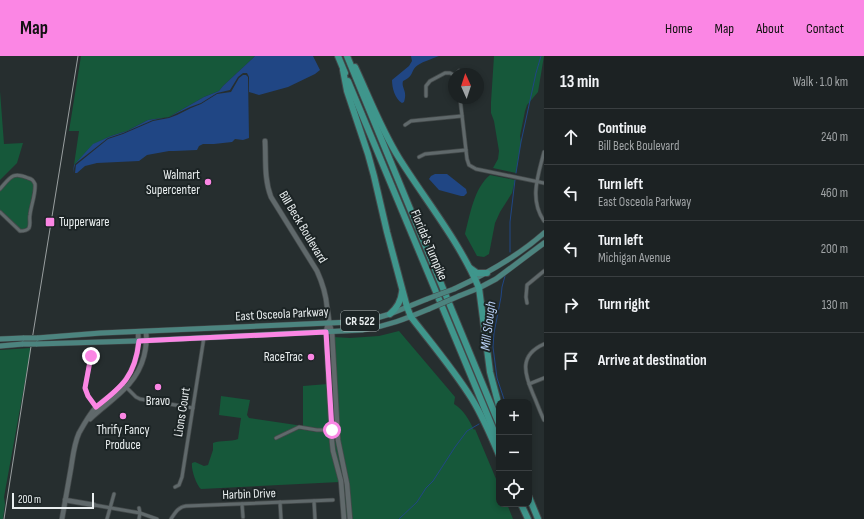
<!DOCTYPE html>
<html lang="en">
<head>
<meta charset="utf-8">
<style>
	:root { --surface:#1c2223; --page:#252a2b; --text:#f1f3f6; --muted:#a0a4a6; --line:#3a3f41; --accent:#fb86e4 }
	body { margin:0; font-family:"Sofia Sans Condensed",sans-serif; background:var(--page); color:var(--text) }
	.controls { position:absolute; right:12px; bottom:12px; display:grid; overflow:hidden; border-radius:8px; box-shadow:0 2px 6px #0003 }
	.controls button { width:36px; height:36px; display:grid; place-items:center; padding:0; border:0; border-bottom:1px solid var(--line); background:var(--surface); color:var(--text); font:20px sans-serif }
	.compass { position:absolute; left:448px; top:12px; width:36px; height:36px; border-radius:50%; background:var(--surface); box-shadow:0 2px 6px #0003; rotate:357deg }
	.scale { position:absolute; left:12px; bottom:10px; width:82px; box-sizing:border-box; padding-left:4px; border:2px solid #eaeff0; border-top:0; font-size:11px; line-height:14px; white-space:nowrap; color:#eaeff0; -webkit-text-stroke:3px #1c2425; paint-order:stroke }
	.stop { position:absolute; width:12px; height:12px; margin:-9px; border:3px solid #fb86e4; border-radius:50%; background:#fff }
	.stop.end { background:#fb86e4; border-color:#fff; box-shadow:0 1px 4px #0008 }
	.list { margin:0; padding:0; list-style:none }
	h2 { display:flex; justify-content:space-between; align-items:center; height:52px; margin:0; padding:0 16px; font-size:17px }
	h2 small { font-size:13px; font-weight:400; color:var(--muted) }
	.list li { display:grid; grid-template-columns:26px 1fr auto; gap:12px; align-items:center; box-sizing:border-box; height:56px; padding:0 16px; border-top:1px solid var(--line) }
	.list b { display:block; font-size:15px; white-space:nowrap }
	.list p { margin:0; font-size:13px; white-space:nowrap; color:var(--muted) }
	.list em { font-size:13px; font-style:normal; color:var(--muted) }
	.icon { flex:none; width:22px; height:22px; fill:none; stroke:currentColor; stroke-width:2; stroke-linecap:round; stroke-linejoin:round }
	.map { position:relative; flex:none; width:544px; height:463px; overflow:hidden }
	header { display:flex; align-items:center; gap:24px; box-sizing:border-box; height:56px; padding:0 20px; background:var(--accent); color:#111 }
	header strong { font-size:19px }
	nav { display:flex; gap:22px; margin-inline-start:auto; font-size:14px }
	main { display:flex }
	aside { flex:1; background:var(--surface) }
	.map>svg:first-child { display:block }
	.green { fill:#16583a }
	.water { fill:#204684 }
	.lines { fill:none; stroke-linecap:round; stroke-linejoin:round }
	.stream { stroke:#204684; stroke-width:1 }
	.street-casing { stroke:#444a4b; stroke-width:4.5 }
	.secondary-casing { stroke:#444a4b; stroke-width:6 }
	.primary-casing { stroke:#444a4b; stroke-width:6 }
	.highway-casing { stroke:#444a4b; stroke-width:8 }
	.street { stroke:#60696b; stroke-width:3 }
	.secondary { stroke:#60696b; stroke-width:4.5 }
	.primary { stroke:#4c847f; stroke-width:5 }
	.highway { stroke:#3f968c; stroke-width:6 }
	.rail { stroke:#999fa0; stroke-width:1 }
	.primary-bridge-casing { stroke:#444a4b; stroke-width:6; stroke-linecap:butt }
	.primary-bridge { stroke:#4c847f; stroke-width:5 }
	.route { stroke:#fb86e4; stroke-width:5 }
	.poi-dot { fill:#fb86e4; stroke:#1c2425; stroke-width:1.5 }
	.labels { text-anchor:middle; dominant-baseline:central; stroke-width:4; stroke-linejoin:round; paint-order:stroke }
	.shield { fill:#1c2425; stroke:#acb2b3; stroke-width:1 }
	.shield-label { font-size:12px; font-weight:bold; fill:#eaeff0 }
	.poi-label { font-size:13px; fill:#eaeff0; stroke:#1c2425; text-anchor:end }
	.street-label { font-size:13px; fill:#eaeff0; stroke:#1c2425 }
	.water-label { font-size:14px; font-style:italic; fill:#bad1f6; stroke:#1c2425 }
</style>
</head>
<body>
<header>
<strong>Map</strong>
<nav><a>Home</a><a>Map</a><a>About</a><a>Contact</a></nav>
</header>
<main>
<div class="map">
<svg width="544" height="463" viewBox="0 0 544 463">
	<rect width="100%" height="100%" fill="#262e2f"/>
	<g class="green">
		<polygon points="81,0 255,0 252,3 223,30 219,35 204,41 169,61 148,64 127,75 111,80 94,88 74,109 79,75 69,75"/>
		<polygon points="494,0 544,0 538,36 527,49 525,55 520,80 521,86 516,117 493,112 498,103 499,95 494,65 491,57 491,46"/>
		<polygon points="0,35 4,88 23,87 17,107 0,124"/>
		<path d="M490,119l25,5 -3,13 -12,19 -5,11 -6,31 -5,3 -7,-1 -12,-22c5,-19 9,-46 25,-59z"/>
		<polygon points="16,120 18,120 33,126 34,130 28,161 29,164 28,171 23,174 17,171 0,154 0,135 12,122"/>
		<path d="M399,275l56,66 -1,7c10,6 15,16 20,26l1,-1 24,57v18h8l6,15h-161l-11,-67 -8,-115 17,1 29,-2z"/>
		<polygon points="31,292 4,441 5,448 3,463 0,463 0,294"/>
		<path d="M328,328l2,44h-13l-19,-2 -24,12 1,2 24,-11 18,3h13l10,50 -139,7c-5,-4 -10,-20 -9,-26l3,-1 9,4 4,-1 5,-15v-7c8,-3 17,-1 25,-4l3,-21 -22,-3 2,-19 29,4 -3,15 2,3 54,8v-40z"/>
		<polygon points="333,375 335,375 338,397 345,428 349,463 345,463 335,394"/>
	</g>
	<g class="water">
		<polygon points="255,0 313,0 320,14 315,18 288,31 259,39 249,36 249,21 247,17 243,17 238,21 230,34 217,37 201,47 190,51 169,61 168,61 153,64 123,77 108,82 75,108 73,117 74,109 93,88 111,80 127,75 148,64 169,61 204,41 219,35 223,30 252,3"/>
		<path d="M411,0h28c-7,3 -15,5 -21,9 -8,5 -3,11 -15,16 -2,7 5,10 1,21l-2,1c-7,-4 -10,-15 -10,-23l17,-14 3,-5z"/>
		<polygon points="243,19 246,19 248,21 249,82 243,84 235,83 232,86 214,88 203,88 199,90 197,94 174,95 169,95 147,99 139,105 97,107 85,110 77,117 75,117 76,109 108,83 123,78 153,65 169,62 177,59 191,52 201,48 217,38 231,36 239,22"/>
		<polygon points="435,118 447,118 466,133 467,137 464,140 461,140 439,134 429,123 431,120"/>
	</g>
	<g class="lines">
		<g class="stream">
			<polyline points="516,117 521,86 536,17 541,0"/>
			<polyline points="510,196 510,166 515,124"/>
			<polyline points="505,346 497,322 493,291 494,277 501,241 502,231 505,220"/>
			<polyline points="399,463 417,446 426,432 433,425 455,391 467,375 479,368"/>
		</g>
		<g class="street-casing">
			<g id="street">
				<polyline points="456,18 459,15"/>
				<polyline points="426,40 426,30 430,25 445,17 450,17 454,19"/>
				<polyline points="460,42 467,103 469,109 476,113 544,127"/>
				<polyline points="405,69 411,65 462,60"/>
				<path d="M544,96c-6,24 -15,47 0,69"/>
				<polyline points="419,101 425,98 466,94"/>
				<path d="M0,133c10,-11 12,-18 28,-11 4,1 5,2 7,6 1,10 -4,21 -5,31 -1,4 1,9 -1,13 -2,3 -6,3 -9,3l-20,-19"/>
				<polyline points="527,247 526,241 527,229 544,215"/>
				<path d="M544,288c-25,11 -20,29 -11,50 4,9 7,18 11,26"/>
				<polyline points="92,293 85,332 88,340 99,355"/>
				<polyline points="529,328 544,322"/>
				<polyline points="125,330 136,341 140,343 193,352"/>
				<polyline points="276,382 299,371 317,374 332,374"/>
				<polyline points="175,431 179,429 182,421 204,281"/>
				<polyline points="314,445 315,463"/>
				<polyline points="280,446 281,463"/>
				<polyline points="242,448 243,461"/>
				<polyline points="94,449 140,457 157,463"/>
				<polyline points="139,452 140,457 139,463"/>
				<polyline points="107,463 114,438"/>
				<path d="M171,463c4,-6 7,-12 15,-13l147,-6"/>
			</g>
		</g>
		<g class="secondary-casing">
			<g id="secondary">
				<path d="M265,85c1,19 -1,38 6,56l46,74c5,11 9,23 10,36 2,9 1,15 5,25l6,108 9,44 3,35"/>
				<polyline points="328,267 326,276 332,386 333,395 341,425 344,463"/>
				<path d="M90,363c21,-20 46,-32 54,-63 2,-8 3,-16 2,-24"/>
				<polyline points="65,444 94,449"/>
				<path d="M62,463c3,-17 6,-34 9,-51 2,-12 3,-24 8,-35 5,-9 10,-18 17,-26 6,-5 13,-10 19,-15 17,-16 25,-36 23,-60"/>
			</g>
		</g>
		<g class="primary-casing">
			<g id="primary">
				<path d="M454,233c32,-15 63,-32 90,-56"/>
				<polyline points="459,240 479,232 496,223 544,187"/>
				<polyline points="37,282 101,277 352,266 373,263 390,258 427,243"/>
				<polyline points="0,283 24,282"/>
				<path d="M36,288l99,-3 227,-11c26,-4 43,-11 67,-21"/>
				<polyline points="0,290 23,288"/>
			</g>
		</g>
		<g class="highway-casing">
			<g id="highway">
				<polyline points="338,0 345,17"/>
				<polyline points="347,0 499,368"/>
				<path d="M355,11c14,30 26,62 44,91 27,43 60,83 80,130l11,84 9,34"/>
				<path d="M343,14l4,21 21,63 6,22 13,56 20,75 4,10c21,27 43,53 61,82 11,18 19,37 27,56"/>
				<polyline points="348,25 499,387"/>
				<polyline points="470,212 477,217 487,217"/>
				<path d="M390,258c7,-6 11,-12 12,-22"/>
				<polyline points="529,441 538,463"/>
				<polyline points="521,448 528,463"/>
			</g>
		</g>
		<use href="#street" class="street"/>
		<use href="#secondary" class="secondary"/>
		<use href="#primary" class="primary"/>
		<use href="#highway" class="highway"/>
		<polyline class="rail" points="4,463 32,284 78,0"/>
		<g class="primary-bridge-casing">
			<g id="primary-bridge">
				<polyline points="427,243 454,233"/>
				<polyline points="429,253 459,240"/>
				<polyline points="24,282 37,282"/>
				<polyline points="23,288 36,288"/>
			</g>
		</g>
		<use href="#primary-bridge" class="primary-bridge"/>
	</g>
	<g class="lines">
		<path class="route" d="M91,300l-6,32 3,8 8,11c27,-21 39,-31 43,-66l187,-9 6,98"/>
	</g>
	<g class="poi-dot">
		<circle cx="208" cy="126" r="4"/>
		<rect x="45" y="161" width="10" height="10" rx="2"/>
		<circle cx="311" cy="301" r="4"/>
		<circle cx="158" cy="331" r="4"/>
		<circle cx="123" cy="360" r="4"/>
	</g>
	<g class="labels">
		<rect class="shield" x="341" y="255" width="38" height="20" rx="3"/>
		<g class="shield-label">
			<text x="360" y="265">CR 522</text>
		</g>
		<g class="poi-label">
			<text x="200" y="119">Walmart<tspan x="200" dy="15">Supercenter</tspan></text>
			<text x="59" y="166" text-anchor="start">Tupperware</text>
			<text x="303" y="301">RaceTrac</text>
			<text x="158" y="345" text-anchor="middle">Bravo</text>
			<text x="123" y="374" text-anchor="middle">Thrify Fancy<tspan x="123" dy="15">Produce</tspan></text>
		</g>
		<g class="street-label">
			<text transform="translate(303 171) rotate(59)">Bill Beck Boulevard</text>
			<text transform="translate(429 189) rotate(67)">Florida's Turnpike</text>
			<text transform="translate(282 258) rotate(-3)">East Osceola Parkway</text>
			<text transform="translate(182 356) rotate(-81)">Lions Court</text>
			<text transform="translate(249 438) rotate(-2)">Harbin Drive</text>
		</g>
		<g class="water-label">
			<text transform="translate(488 270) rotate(-83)">Mill Slough</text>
		</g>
	</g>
</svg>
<div class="controls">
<button>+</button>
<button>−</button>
<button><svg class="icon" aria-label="locate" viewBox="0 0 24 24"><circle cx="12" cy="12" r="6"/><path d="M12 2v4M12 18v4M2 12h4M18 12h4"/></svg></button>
</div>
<svg class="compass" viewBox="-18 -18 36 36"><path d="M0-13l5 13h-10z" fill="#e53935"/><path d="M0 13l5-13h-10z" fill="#a0a4a6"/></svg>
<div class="scale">200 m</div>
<div class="stop" style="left:332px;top:374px"></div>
<div class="stop end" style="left:91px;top:300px"></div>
</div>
<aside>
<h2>13 min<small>Walk · 1.0 km</small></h2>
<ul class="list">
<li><svg class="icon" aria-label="ahead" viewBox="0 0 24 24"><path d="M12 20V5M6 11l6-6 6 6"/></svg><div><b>Continue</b><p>Bill Beck Boulevard</p></div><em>240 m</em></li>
<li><svg class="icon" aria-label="left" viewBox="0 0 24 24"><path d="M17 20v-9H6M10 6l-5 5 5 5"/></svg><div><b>Turn left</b><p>East Osceola Parkway</p></div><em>460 m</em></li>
<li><svg class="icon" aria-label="left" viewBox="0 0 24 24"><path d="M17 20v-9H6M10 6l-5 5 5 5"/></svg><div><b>Turn left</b><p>Michigan Avenue</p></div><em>200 m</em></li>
<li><svg class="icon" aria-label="right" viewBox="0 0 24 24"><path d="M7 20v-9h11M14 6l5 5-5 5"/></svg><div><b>Turn right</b></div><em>130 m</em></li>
<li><svg class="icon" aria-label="arrive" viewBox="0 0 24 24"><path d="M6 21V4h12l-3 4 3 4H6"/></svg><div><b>Arrive at destination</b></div></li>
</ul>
</aside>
</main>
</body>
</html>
